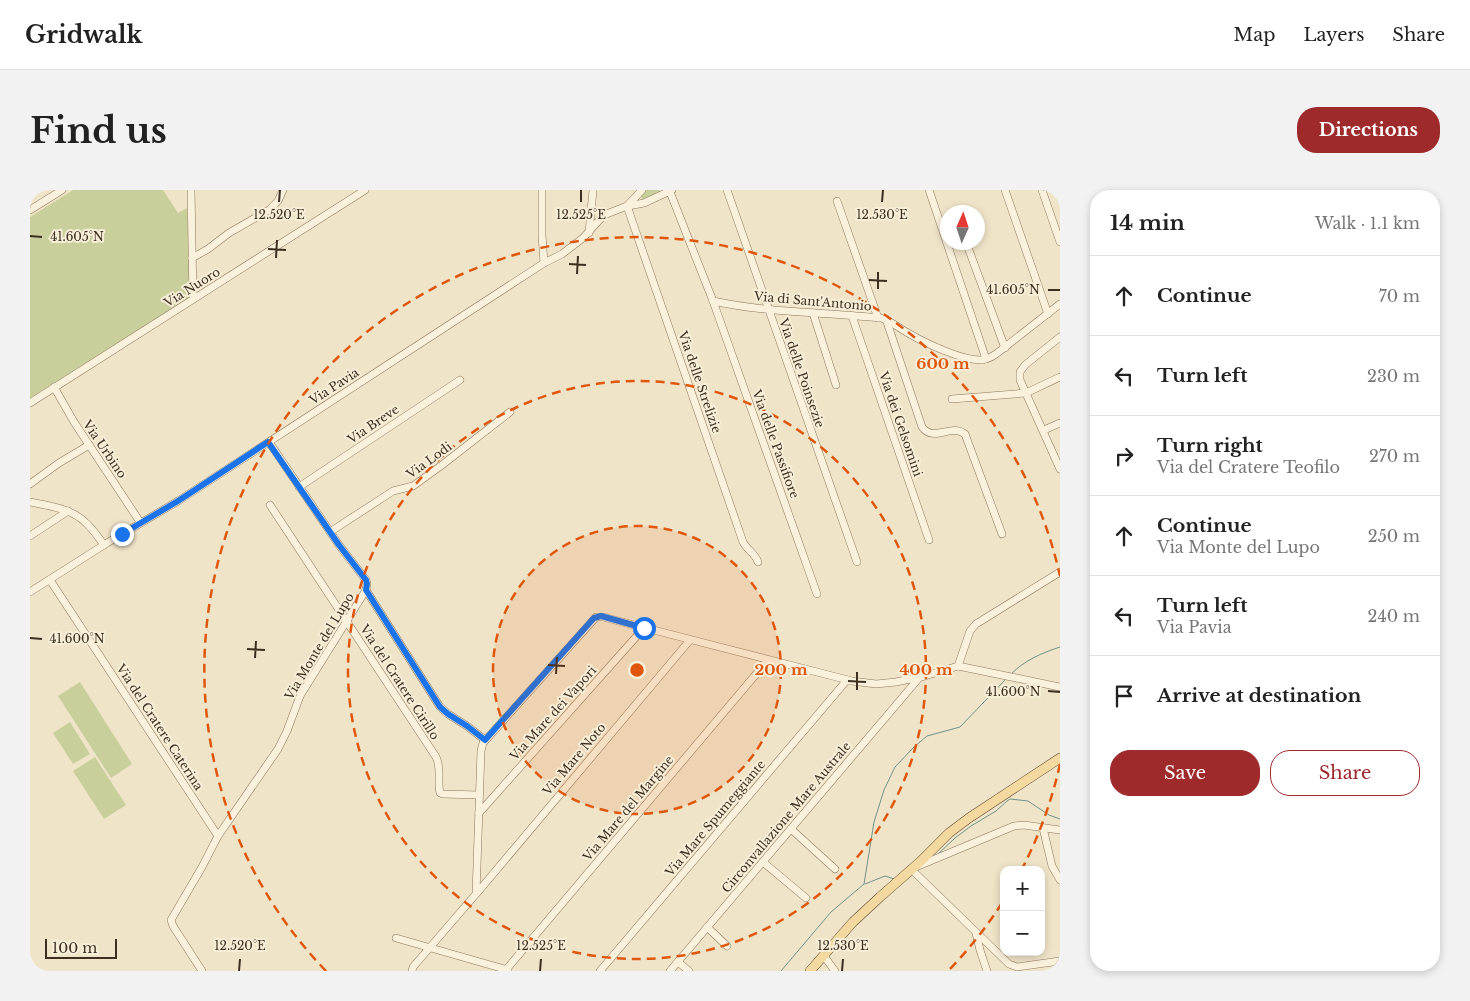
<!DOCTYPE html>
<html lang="en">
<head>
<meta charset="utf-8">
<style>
	:root { --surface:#fff; --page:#f2f2f2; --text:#222; --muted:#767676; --line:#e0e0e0; --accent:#9e2a2b }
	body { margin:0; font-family:"Libre Baskerville",serif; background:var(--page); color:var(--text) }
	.controls { position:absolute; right:15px; bottom:15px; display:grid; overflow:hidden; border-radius:10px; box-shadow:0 2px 8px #0003 }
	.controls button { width:45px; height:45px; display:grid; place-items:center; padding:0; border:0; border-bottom:1px solid var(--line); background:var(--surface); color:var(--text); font:25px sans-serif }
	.compass { position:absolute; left:910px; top:15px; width:45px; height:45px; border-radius:50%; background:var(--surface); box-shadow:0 2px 8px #0003; rotate:3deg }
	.scale { position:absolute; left:15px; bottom:12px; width:72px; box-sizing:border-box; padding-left:5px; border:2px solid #3d2e20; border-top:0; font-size:14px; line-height:18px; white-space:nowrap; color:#3d2e20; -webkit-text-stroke:4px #f7eed8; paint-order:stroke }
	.stop { position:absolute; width:15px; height:15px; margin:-11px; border:4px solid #1a73e8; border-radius:50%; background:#fff }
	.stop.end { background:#1a73e8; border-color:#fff; box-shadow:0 1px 5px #0008 }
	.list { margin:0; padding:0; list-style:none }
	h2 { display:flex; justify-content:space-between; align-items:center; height:65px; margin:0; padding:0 20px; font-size:21px }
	h2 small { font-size:16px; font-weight:400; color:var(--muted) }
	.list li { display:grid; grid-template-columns:32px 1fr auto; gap:15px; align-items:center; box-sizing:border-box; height:80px; padding:0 20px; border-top:1px solid var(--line) }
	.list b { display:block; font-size:19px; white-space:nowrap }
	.list p { margin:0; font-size:16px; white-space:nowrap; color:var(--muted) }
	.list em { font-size:16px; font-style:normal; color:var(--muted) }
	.actions { display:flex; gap:10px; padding:15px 20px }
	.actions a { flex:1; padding:11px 0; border:1px solid var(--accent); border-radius:20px; text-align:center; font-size:18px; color:var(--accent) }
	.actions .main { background:var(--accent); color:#fff }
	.icon { flex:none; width:28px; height:28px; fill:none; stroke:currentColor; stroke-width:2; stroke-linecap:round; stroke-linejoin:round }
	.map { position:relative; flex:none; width:1030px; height:781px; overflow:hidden; border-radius:20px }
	header { display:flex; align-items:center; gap:30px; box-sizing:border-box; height:70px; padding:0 25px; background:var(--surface); border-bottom:1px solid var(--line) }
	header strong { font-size:24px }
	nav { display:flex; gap:28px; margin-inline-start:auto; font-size:18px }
	.intro { display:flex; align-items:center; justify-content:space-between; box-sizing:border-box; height:120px; padding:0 30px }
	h1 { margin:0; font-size:35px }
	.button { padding:12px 22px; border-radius:20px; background:var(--accent); color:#fff; font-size:18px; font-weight:700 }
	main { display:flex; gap:30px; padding:0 30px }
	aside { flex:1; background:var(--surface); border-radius:20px; box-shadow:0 2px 8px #0003 }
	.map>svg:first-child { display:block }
	.green { fill:#c9cf9b }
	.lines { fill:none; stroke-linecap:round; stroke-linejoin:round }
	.stream { stroke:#6f938a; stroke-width:1 }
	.minor-casing { stroke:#8d765c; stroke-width:8 }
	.major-casing { stroke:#5b4430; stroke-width:10 }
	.minor { stroke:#faf1dc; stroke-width:7 }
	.major { stroke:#f3d9a0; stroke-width:9 }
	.route { stroke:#1a73e8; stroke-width:6 }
	.ticks { fill:none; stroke:#3d2e20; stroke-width:2 }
	.ring { fill:none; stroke:#df570d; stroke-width:2.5; stroke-dasharray:9 6 }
	.labels { text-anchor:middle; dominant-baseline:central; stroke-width:4; stroke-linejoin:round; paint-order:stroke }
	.street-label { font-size:12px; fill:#3d2e20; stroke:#f7eed8 }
	.ticks-label { font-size:12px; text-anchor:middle; fill:#3d2e20; stroke:#f7eed8; stroke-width:4; stroke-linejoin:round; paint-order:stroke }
	.centre { fill:#df570d; stroke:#f7eed8; stroke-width:2.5 }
	.ring-label { font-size:15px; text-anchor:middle; font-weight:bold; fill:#df570d; stroke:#f7eed8; stroke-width:4; stroke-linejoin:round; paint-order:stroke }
</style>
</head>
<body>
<header>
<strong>Gridwalk</strong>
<nav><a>Map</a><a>Layers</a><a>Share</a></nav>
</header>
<div class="intro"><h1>Find us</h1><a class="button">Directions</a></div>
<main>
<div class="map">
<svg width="1030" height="781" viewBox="0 0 1030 781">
	<rect width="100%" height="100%" fill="#f0e4c8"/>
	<g class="green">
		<polygon points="43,0 133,0 148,23 157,18 161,107 0,208 0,27"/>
		<polygon points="614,0 630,0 630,3 613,10 610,5"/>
		<polygon points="50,492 102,574 81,588 28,506"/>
		<polygon points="40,532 60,564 43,574 23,543"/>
		<polygon points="65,567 96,615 74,629 43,581"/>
	</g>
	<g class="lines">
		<g class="stream">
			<path d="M981,484c14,-14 31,-21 49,-27"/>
			<polyline points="907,665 925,648 941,636 966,621 977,611 980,609 998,611 1019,625 1030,629"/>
			<polyline points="835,694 855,686 864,689"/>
			<polyline points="751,781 801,722 834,694 844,632 854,600 865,577 884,557 897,546 930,537 976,489"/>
		</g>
		<g class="minor-casing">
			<g id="minor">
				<polyline points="161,0 163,109"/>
				<polyline points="512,0 512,45 514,73"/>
				<polyline points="697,0 827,372"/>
				<polyline points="899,0 956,169"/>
				<polyline points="975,0 1018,124"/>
				<polyline points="1012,0 1030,52"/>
				<path d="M640,2l43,109c55,12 112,11 168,17 10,3 18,10 27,15 17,10 55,28 74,27 5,-1 10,-3 14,-6l64,-50"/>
				<polyline points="807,11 848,128"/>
				<path d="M597,16l116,336c4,8 12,11 15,20"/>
				<polyline points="598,16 614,13 642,0"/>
				<polyline points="0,20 32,0"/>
				<polyline points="559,43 563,0"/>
				<polyline points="936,52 975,158"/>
				<polyline points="162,68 178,59 199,43 239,20 248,11 253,0"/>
				<polyline points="683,111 787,404"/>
				<polyline points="783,123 806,195"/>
				<polyline points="822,126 899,350"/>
				<path d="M856,129l36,108c12,16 29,-4 43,7l37,100"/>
				<polyline points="1030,147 995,175 990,182 990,190 1030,279"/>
				<polyline points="24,197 44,232 110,332"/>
				<polyline points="922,209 996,203 1030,187"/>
				<polyline points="0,213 335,0"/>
				<polyline points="1014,240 1030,233"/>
				<polyline points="0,294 29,273 59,255"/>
				<polyline points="269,297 430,190"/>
				<path d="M0,312c19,4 41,6 56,21 7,6 12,14 18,22"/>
				<path d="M240,315l166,252c6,12 1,24 4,36l3,1 36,1"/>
				<polyline points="300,342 363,301 383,296 412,275 480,222"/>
				<polyline points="0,346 38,321"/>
				<polyline points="20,390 188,646"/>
				<polyline points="336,400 410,517 418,524 437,536 455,550"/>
				<polyline points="0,402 77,353 148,311 514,73 532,64 553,48 574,25 597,16 612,0"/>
				<polyline points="928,476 940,441 946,434 1030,382"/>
				<polyline points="449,623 614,438"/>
				<polyline points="1013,638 1022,676 1030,690"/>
				<polyline points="761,639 805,679"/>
				<polyline points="1030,640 994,635 984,636 881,679 979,774 987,777 1030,771"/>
				<polyline points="733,672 776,708"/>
				<polyline points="447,703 660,450"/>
				<polyline points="677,737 697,756"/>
				<polyline points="946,743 950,760 957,781"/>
				<polyline points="366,748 478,780"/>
				<polyline points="794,766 805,781"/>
				<polyline points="648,772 659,781"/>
				<polyline points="172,781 143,736 141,730 172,677 188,646 248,559 257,541 270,506 336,400 337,394 336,390 309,355 239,252"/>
				<polyline points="382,781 383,777 446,704 451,561 453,553 566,427 573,427 822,491 846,494 866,492 895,486 928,476 1030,497"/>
				<polyline points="475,781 738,470"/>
				<polyline points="570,781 817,490"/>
				<polyline points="640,781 889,488"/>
			</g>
		</g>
		<g class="major-casing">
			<polyline id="major" points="780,781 823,732 850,707 891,671 919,643 939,628 1030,568"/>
		</g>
		<use href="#minor" class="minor"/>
		<use href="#major" class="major"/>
	</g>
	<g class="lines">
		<polyline class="route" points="92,344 148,311 238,252 309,355 336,390 337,394 336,400 410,517 418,524 437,536 455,550 564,428 571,426 614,438"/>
	</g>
	<path class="ticks" d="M249,12l1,-12M551,12v-12M852,12l1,-12M0,46l12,1M238,59l18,1M246,68l1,-18M539,74l17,1M547,84l1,-18M839,90l18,1M848,99v-17M1018,100h12M0,448l12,1M217,459l18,1M225,468l1,-17M518,475l17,1M526,484l1,-17M818,491l18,1M827,500v-18M1018,501l12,1M209,781l1,-12M510,781l1,-12M812,781l1,-12"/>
	<circle cx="607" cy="480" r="144" fill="#df570d" fill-opacity=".12"/>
	<g class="ring">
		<circle cx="607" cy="480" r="144"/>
		<circle cx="607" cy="480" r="289"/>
		<path d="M1030 574A433 433 0 0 1 993 677M972 713A433 433 0 0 1 918 781M296 781A433 433 0 1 1 1030 386"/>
	</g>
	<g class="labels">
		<g class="street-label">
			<text transform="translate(162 97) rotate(-32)">Via Nuoro</text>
			<text transform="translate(783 111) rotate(5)">Via di Sant'Antonio</text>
			<text transform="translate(772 183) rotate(71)">Via delle Poinsezie</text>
			<text transform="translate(670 192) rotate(71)">Via delle Strelizie</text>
			<text transform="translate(304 196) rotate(-33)">Via Pavia</text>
			<text transform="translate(343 234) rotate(-34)">Via Breve</text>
			<text transform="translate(871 234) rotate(71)">Via dei Gelsomini</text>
			<text transform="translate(746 254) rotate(70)">Via delle Passifiore</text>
			<text transform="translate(75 259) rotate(56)">Via Urbino</text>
			<text transform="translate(399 270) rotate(-36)">Via Lodi</text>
			<text transform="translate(289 456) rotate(-59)">Via Monte del Lupo</text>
			<text transform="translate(370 492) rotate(57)">Via del Cratere Cirillo</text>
			<text transform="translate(523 523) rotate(-48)">Via Mare dei Vapori</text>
			<text transform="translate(130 537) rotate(57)">Via del Cratere Caterina</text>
			<text transform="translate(544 569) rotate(-50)">Via Mare Noto</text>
			<text transform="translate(598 618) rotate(-50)">Via Mare del Margine</text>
			<text transform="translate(756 627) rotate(-50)">Circonvallazione Mare Australe</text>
			<text transform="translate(685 628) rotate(-50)">Via Mare Spumeggiante</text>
		</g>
	</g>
	<g class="ticks-label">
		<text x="249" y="29">12.520°E</text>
		<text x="551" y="29">12.525°E</text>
		<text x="852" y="29">12.530°E</text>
		<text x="47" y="51">41.605°N</text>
		<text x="983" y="104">41.605°N</text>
		<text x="47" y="453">41.600°N</text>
		<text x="983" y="506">41.600°N</text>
		<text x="210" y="760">12.520°E</text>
		<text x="511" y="760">12.525°E</text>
		<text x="813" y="760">12.530°E</text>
	</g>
	<circle cx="607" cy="480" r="8" class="centre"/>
	<g class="ring-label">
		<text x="913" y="179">600 m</text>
		<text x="751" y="485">200 m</text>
		<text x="896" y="485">400 m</text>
	</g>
</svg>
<div class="controls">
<button>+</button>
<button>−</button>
</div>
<svg class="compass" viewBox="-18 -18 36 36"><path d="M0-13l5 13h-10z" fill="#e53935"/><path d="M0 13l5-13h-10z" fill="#767676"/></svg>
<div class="scale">100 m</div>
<div class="stop" style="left:614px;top:438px"></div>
<div class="stop end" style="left:92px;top:344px"></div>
</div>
<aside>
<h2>14 min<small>Walk · 1.1 km</small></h2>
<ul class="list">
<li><svg class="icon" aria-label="ahead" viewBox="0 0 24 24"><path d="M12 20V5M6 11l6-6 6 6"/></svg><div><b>Continue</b></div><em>70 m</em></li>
<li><svg class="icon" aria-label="left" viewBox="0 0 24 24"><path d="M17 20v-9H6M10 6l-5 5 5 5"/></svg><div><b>Turn left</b></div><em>230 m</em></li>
<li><svg class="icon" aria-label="right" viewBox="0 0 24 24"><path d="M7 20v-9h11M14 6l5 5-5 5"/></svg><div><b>Turn right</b><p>Via del Cratere Teofilo</p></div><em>270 m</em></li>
<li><svg class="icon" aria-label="ahead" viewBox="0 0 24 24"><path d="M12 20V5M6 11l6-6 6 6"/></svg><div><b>Continue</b><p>Via Monte del Lupo</p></div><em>250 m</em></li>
<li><svg class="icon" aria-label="left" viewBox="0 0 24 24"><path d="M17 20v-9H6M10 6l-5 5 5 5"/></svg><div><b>Turn left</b><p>Via Pavia</p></div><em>240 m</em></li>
<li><svg class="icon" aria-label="arrive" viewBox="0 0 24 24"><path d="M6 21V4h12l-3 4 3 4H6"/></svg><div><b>Arrive at destination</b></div></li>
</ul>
<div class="actions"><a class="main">Save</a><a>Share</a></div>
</aside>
</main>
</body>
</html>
